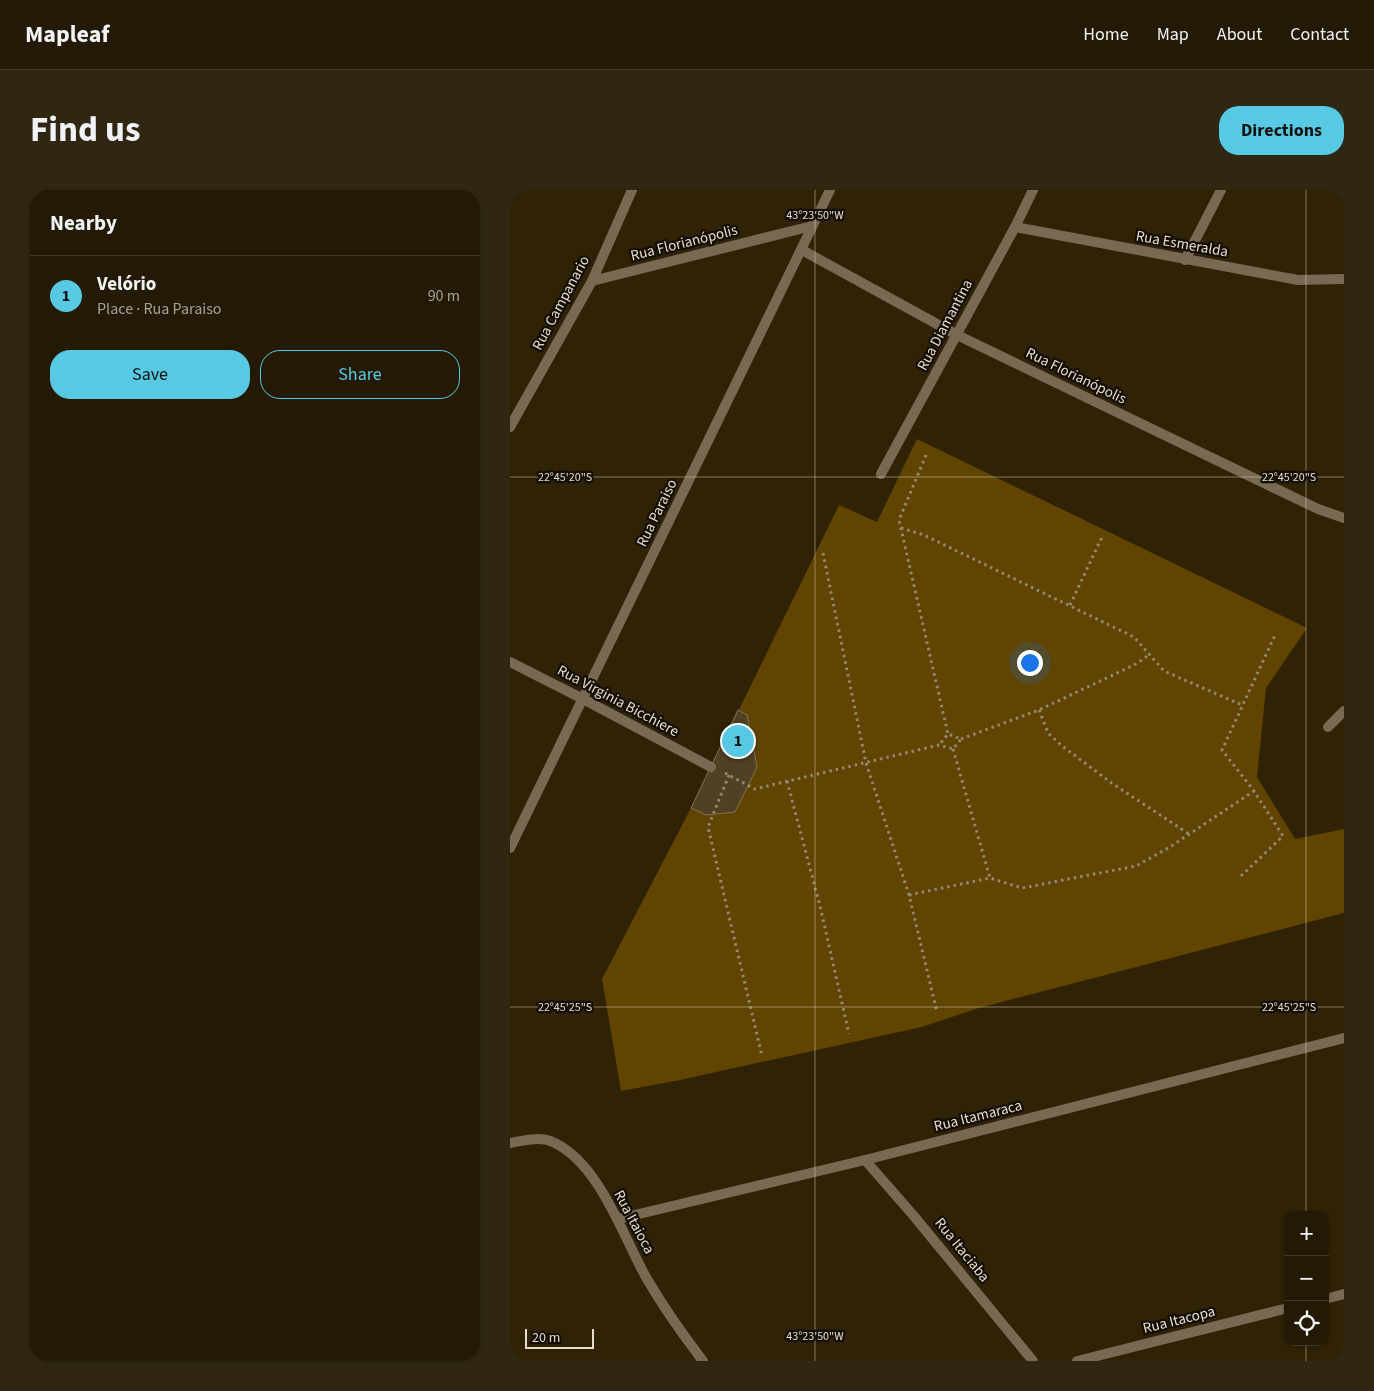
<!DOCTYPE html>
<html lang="en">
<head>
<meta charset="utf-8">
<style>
	:root { --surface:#241a04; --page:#302713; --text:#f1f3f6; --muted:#a3a19a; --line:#413826; --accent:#57c9e2 }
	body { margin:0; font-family:"Source Sans 3",sans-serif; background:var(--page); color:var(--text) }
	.controls { position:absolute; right:15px; bottom:15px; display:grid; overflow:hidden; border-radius:10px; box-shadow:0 1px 4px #0004 }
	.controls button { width:45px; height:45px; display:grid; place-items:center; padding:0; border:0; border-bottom:1px solid var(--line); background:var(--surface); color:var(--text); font:25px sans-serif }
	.scale { position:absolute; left:15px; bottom:12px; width:69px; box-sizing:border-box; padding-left:5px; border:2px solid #e7ddcd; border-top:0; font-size:14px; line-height:18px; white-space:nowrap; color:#e7ddcd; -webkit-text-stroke:4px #130d03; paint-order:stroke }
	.you { position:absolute; left:519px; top:472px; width:18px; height:18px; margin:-12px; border:4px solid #fff; border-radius:50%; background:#1a73e8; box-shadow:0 0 0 8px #1a73e833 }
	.badge { display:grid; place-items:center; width:32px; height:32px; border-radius:50%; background:var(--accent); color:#111; font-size:16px; font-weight:700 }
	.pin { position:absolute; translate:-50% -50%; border:2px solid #fff; box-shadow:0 1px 5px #0006 }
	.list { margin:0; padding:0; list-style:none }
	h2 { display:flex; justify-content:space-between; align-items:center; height:65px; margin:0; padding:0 20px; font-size:21px }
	h2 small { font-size:16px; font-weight:400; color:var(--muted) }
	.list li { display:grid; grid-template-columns:32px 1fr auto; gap:15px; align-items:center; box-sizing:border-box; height:80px; padding:0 20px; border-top:1px solid var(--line) }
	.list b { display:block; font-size:19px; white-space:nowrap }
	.list p { margin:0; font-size:16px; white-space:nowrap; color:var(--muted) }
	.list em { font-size:16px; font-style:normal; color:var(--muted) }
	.actions { display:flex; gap:10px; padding:15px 20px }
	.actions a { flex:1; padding:11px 0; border:1px solid var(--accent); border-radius:20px; text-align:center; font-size:18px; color:var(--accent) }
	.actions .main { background:var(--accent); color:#111 }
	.icon { flex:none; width:28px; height:28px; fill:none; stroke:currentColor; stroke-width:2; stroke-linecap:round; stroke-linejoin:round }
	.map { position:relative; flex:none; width:834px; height:1171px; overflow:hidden; border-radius:20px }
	header { display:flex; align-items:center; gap:30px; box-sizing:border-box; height:70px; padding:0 25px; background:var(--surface); border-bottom:1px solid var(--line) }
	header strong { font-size:24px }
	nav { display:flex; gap:28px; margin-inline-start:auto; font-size:18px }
	.intro { display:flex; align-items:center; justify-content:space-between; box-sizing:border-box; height:120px; padding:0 30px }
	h1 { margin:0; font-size:35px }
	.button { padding:12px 22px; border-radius:20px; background:var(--accent); color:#111; font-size:18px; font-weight:700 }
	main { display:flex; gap:30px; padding:0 30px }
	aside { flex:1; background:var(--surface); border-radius:20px; box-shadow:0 1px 4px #0004 }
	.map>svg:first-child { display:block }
	.green { fill:#614400 }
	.building { fill:#504024; stroke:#827153 }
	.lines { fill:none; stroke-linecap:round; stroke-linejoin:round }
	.path { stroke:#948872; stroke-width:3; stroke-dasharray:2.5 4; stroke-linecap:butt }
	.lane { stroke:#776952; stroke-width:10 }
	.street { stroke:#776952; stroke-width:10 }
	.ticks { fill:none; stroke:#e7ddcd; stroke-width:1; stroke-opacity:0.45 }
	.labels { text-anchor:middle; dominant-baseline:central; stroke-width:4.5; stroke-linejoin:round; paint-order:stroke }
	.street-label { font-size:15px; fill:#e7ddcd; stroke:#130d03 }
	.ticks-label { font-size:12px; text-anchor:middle; fill:#e7ddcd; stroke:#130d03; stroke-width:4.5; stroke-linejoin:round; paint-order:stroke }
</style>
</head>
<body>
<header>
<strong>Mapleaf</strong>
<nav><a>Home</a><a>Map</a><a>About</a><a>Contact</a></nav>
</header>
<div class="intro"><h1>Find us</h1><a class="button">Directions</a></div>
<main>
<aside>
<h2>Nearby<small></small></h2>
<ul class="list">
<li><span class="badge">1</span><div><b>Velório</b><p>Place · Rua Paraiso</p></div><em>90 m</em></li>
</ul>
<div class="actions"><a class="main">Save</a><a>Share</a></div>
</aside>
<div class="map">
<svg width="834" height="1171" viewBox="0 0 834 1171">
	<rect width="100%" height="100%" fill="#302205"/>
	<polygon class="green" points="407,249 797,438 756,498 747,587 785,649 834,639 834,723 469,818 412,837 170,890 111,901 92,789 181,618 329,315 367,332"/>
	<polygon class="building" points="228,520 237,525 247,577 225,622 196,625 181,618"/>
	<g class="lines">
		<g class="path">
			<polyline points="416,265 389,330 438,544"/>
			<polyline points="391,338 414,345 624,447 654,481 732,515"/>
			<polyline points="313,363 356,573 399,705 427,822"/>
			<polyline points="560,415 592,347"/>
			<polyline points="529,520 538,543 552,556 603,594 679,644"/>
			<polyline points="451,549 529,520 626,474 639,465"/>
			<polyline points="443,559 480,688"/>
			<polyline points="215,583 245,599 429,555 443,559 451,549 438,544 429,555"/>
			<polyline points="219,585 198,637 252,866"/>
			<polyline points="277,591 310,716 339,844"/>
			<polyline points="731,686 773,646 744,601 712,560 766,443"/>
			<polyline points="399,705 480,688 512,698 626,676 660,657 744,601"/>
		</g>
		<polyline class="lane" points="73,509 201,577"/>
		<g class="street">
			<polyline points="505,37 788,90 834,89"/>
			<polyline points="292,60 447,145 808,319 834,328"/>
			<polyline points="675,70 711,0"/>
			<polyline points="82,91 302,36"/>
			<polyline points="0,237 82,91 122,0"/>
			<polyline points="371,284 505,37 523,0"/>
			<polyline points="0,472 73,509"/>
			<polyline points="818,537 834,521"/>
			<polyline points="0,658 320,0"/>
			<path d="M0,953c15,-3 31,-7 45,0 46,23 68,94 92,136 17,29 36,56 56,82"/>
			<polyline points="355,970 403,1025 523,1171"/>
			<polyline points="108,1029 355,970 834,848"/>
			<polyline points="815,1109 834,1104"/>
			<polyline points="567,1171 778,1118"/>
		</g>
	</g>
	<path class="ticks" d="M305,0v1171M796,0v1025M0,287h834M0,817h834M796,1152v19"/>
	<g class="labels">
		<g class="street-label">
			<text transform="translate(174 53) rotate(-14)">Rua Florianópolis</text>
			<text transform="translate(672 54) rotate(10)">Rua Esmeralda</text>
			<text transform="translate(51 113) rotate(-62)">Rua Campanario</text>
			<text transform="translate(435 135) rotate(-62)">Rua Diamantina</text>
			<text transform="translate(566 186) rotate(26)">Rua Florianópolis</text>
			<text transform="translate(147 323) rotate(-64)">Rua Paraiso</text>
			<text transform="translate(108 511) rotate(28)">Rua Virginia Bicchiere</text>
			<text transform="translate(468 926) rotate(-14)">Rua Itamaraca</text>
			<text transform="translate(124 1032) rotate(62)">Rua Itaioca</text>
			<text transform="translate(452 1060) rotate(51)">Rua Itaciaba</text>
			<text transform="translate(669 1130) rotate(-14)">Rua Itacopa</text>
		</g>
	</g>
	<g class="ticks-label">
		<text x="305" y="29">43°23'50"W</text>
		<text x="55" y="291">22°45'20"S</text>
		<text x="779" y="291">22°45'20"S</text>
		<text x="55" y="821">22°45'25"S</text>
		<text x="779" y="821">22°45'25"S</text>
		<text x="305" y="1150">43°23'50"W</text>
	</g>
</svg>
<div class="controls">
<button>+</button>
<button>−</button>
<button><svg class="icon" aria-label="locate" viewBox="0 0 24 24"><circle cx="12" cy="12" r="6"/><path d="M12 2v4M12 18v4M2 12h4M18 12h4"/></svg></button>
</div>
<div class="scale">20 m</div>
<div class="you"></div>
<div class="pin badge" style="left:228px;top:551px">1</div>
</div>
</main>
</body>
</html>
